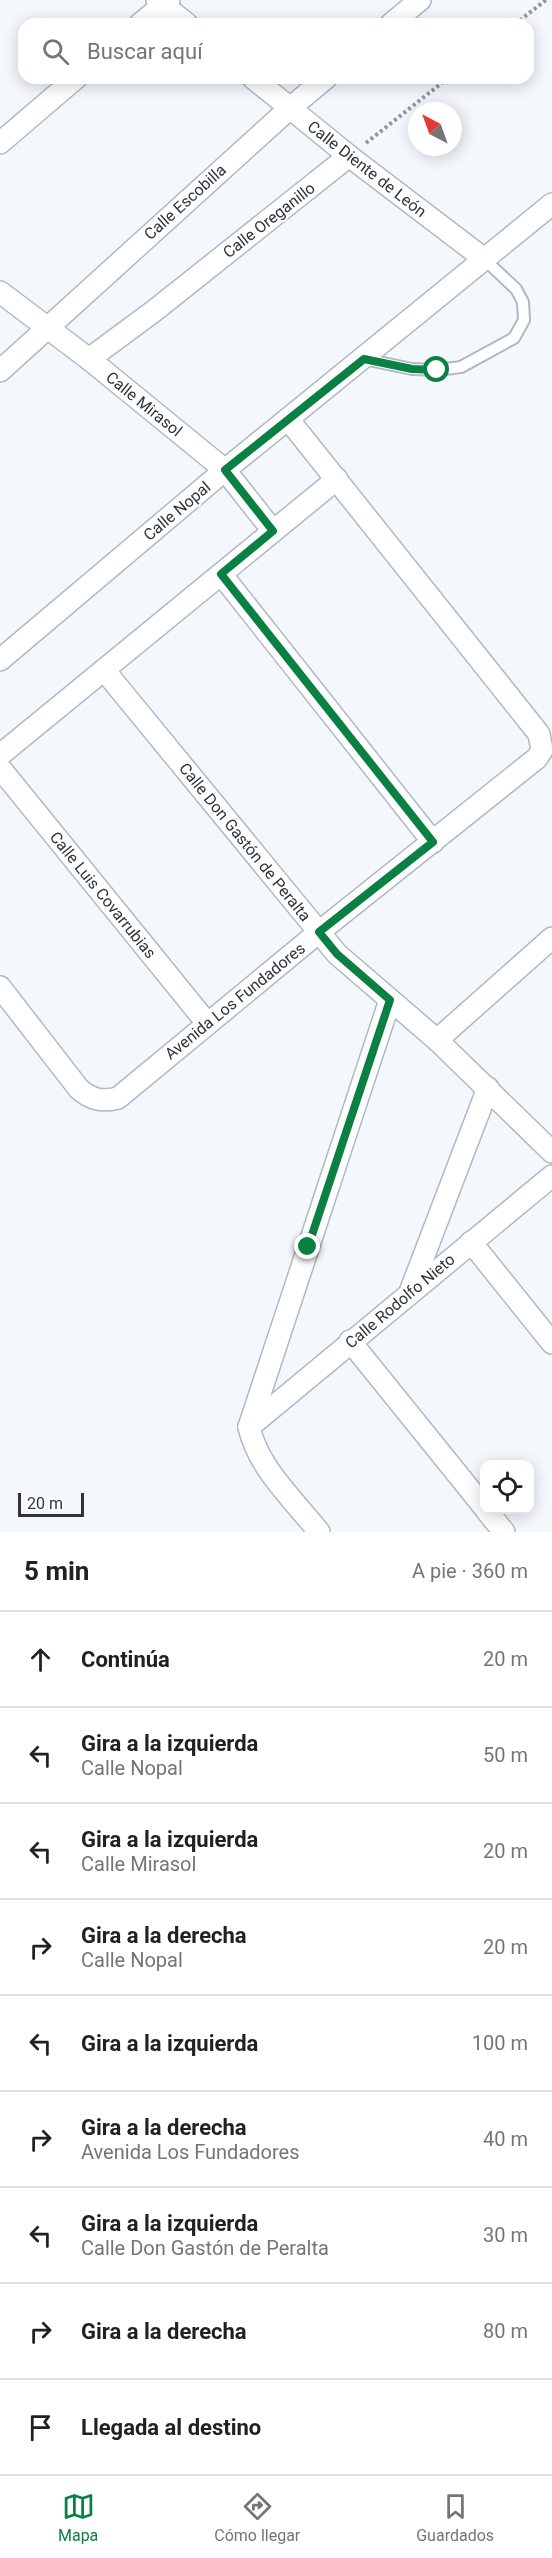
<!DOCTYPE html>
<html lang="es">
<head>
<meta charset="utf-8">
<style>
	:root { --surface:#fff; --page:#f6f6f6; --text:#202124; --muted:#757577; --line:#e0e0e0; --accent:#0b8043 }
	body { margin:0; font-family:Roboto,sans-serif; background:var(--page); color:var(--text) }
	.controls { position:absolute; right:18px; bottom:18px; display:grid; overflow:hidden; border-radius:12px; box-shadow:0 3px 15px #0003 }
	.controls button { width:54px; height:54px; display:grid; place-items:center; padding:0; border:0; border-bottom:2px solid var(--line); background:var(--surface); color:var(--text); font:30px sans-serif }
	.compass { position:absolute; left:408px; top:102px; width:54px; height:54px; border-radius:50%; background:var(--surface); box-shadow:0 3px 15px #0003; rotate:319deg }
	.scale { position:absolute; left:18px; bottom:15px; width:66px; box-sizing:border-box; padding-left:6px; border:3px solid #303439; border-top:0; font-size:16px; line-height:21px; white-space:nowrap; color:#303439; -webkit-text-stroke:4px #fff; paint-order:stroke }
	.stop { position:absolute; width:18px; height:18px; margin:-14px; border:4px solid #0b8043; border-radius:50%; background:#fff }
	.stop.end { background:#0b8043; border-color:#fff; box-shadow:0 2px 6px #0008 }
	.list { margin:0; padding:0; list-style:none }
	h2 { display:flex; justify-content:space-between; align-items:center; height:78px; margin:0; padding:0 24px; font-size:26px }
	h2 small { font-size:20px; font-weight:400; color:var(--muted) }
	.list li { display:grid; grid-template-columns:39px 1fr auto; gap:18px; align-items:center; box-sizing:border-box; height:96px; padding:0 24px; border-top:2px solid var(--line) }
	.list b { display:block; font-size:22px; white-space:nowrap }
	.list p { margin:0; font-size:20px; white-space:nowrap; color:var(--muted) }
	.list em { font-size:20px; font-style:normal; color:var(--muted) }
	.icon { flex:none; width:33px; height:33px; fill:none; stroke:currentColor; stroke-width:2; stroke-linecap:round; stroke-linejoin:round }
	.map { position:relative; flex:none; width:552px; height:1532px; overflow:hidden }
	.search { position:absolute; background:var(--surface); box-shadow:0 3px 15px #0003; left:18px; right:18px; top:18px; height:66px; display:flex; align-items:center; gap:15px; box-sizing:border-box; padding:0 21px; border-radius:18px; color:var(--muted); font-size:22px }
	.sheet { height:942px; background:var(--surface) }
	nav { display:flex; justify-content:space-around; align-items:center; box-sizing:border-box; height:84px; border-top:2px solid var(--line); background:var(--surface); font-size:16px; color:var(--muted) }
	nav a { display:grid; justify-items:center; gap:3px }
	nav .on { color:var(--accent) }
	.map>svg:first-child { display:block }
	.lines { fill:none; stroke-linecap:round; stroke-linejoin:round }
	.lane-casing { stroke:#afb9c5; stroke-width:14 }
	.street-casing { stroke:#afb9c5; stroke-width:24 }
	.path { stroke:#92969b; stroke-width:4; stroke-dasharray:3 3; stroke-linecap:butt }
	.lane { stroke:#fff; stroke-width:10 }
	.street { stroke:#fff; stroke-width:21 }
	.route { stroke:#0b8043; stroke-width:8 }
	.labels { text-anchor:middle; dominant-baseline:central; stroke-width:4.5; stroke-linejoin:round; paint-order:stroke }
	.street-label { font-size:16px; fill:#303439; stroke:#fff }
</style>
</head>
<body>
<div class="map">
<svg width="552" height="1532" viewBox="0 0 552 1532">
	<rect width="100%" height="100%" fill="#f4f8fd"/>
	<g class="lines">
		<g class="lane-casing">
			<polyline id="lane" points="364,359 412,369 437,370 461,367 514,338 524,320 523,302 516,289 483,258"/>
		</g>
		<g class="street-casing">
			<g id="street">
				<polyline points="157,0 187,24"/>
				<polyline points="140,24 169,0"/>
				<polyline points="391,24 420,0"/>
				<polyline points="253,78 349,156 483,258"/>
				<polyline points="0,143 76,78"/>
				<polyline points="0,292 89,359 225,470 273,531"/>
				<polyline points="89,359 154,311 349,156"/>
				<polyline points="0,371 290,108 326,78"/>
				<polyline points="221,574 433,842"/>
				<polyline points="0,660 225,470 552,204"/>
				<polyline points="104,670 337,954 437,1040 552,1152"/>
				<polyline points="0,755 337,479"/>
				<polyline points="0,768 207,1023"/>
				<path d="M0,987l79,102c13,11 23,13 39,9l201,-166 218,-174 5,-8 -3,-16 -251,-315"/>
				<polyline points="437,1040 552,938"/>
				<polyline points="471,1242 552,1343"/>
				<polyline points="410,1292 488,1088"/>
				<polyline points="350,1341 484,1507"/>
				<polyline points="249,1427 390,1000"/>
				<polyline points="249,1427 552,1176"/>
				<path d="M249,1427c9,41 45,73 70,105"/>
				<polyline points="486,1510 504,1532"/>
			</g>
		</g>
		<g class="path">
			<polyline points="515,24 546,0"/>
			<polyline points="366,143 448,78"/>
		</g>
		<use href="#lane" class="lane"/>
		<use href="#street" class="street"/>
	</g>
	<g class="lines">
		<polyline class="route" points="308,1247 390,1000 337,954 319,932 433,842 221,574 273,531 225,470 364,359 412,369 437,370"/>
	</g>
	<g class="labels">
		<g class="street-label">
			<text transform="translate(367 169) rotate(38)">Calle Diente de León</text>
			<text transform="translate(185 202) rotate(-42)">Calle Escobilla</text>
			<text transform="translate(269 220) rotate(-38)">Calle Oreganillo</text>
			<text transform="translate(144 404) rotate(39)">Calle Mirasol</text>
			<text transform="translate(177 511) rotate(-40)">Calle Nopal</text>
			<text transform="translate(245 842) rotate(51)">Calle Don Gastón de Peralta</text>
			<text transform="translate(103 895) rotate(51)">Calle Luis Covarrubias</text>
			<text transform="translate(235 1001) rotate(-39)">Avenida Los Fundadores</text>
			<text transform="translate(400 1301) rotate(-40)">Calle Rodolfo Nieto</text>
		</g>
	</g>
</svg>
<div class="controls">
<button><svg class="icon" aria-label="locate" viewBox="0 0 24 24"><circle cx="12" cy="12" r="6"/><path d="M12 2v4M12 18v4M2 12h4M18 12h4"/></svg></button>
</div>
<svg class="compass" viewBox="-18 -18 36 36"><path d="M0-13l5 13h-10z" fill="#e53935"/><path d="M0 13l5-13h-10z" fill="#757577"/></svg>
<div class="scale">20 m</div>
<div class="stop" style="left:437px;top:370px"></div>
<div class="stop end" style="left:308px;top:1247px"></div>
<div class="search"><svg class="icon" aria-label="search" viewBox="0 0 24 24"><circle cx="10" cy="10" r="6"/><path d="M15 15l6 6"/></svg>Buscar aquí</div>
</div>
<section class="sheet">
<h2>5 min<small>A pie · 360 m</small></h2>
<ul class="list">
<li><svg class="icon" aria-label="ahead" viewBox="0 0 24 24"><path d="M12 20V5M6 11l6-6 6 6"/></svg><div><b>Continúa</b></div><em>20 m</em></li>
<li><svg class="icon" aria-label="left" viewBox="0 0 24 24"><path d="M17 20v-9H6M10 6l-5 5 5 5"/></svg><div><b>Gira a la izquierda</b><p>Calle Nopal</p></div><em>50 m</em></li>
<li><svg class="icon" aria-label="left" viewBox="0 0 24 24"><path d="M17 20v-9H6M10 6l-5 5 5 5"/></svg><div><b>Gira a la izquierda</b><p>Calle Mirasol</p></div><em>20 m</em></li>
<li><svg class="icon" aria-label="right" viewBox="0 0 24 24"><path d="M7 20v-9h11M14 6l5 5-5 5"/></svg><div><b>Gira a la derecha</b><p>Calle Nopal</p></div><em>20 m</em></li>
<li><svg class="icon" aria-label="left" viewBox="0 0 24 24"><path d="M17 20v-9H6M10 6l-5 5 5 5"/></svg><div><b>Gira a la izquierda</b></div><em>100 m</em></li>
<li><svg class="icon" aria-label="right" viewBox="0 0 24 24"><path d="M7 20v-9h11M14 6l5 5-5 5"/></svg><div><b>Gira a la derecha</b><p>Avenida Los Fundadores</p></div><em>40 m</em></li>
<li><svg class="icon" aria-label="left" viewBox="0 0 24 24"><path d="M17 20v-9H6M10 6l-5 5 5 5"/></svg><div><b>Gira a la izquierda</b><p>Calle Don Gastón de Peralta</p></div><em>30 m</em></li>
<li><svg class="icon" aria-label="right" viewBox="0 0 24 24"><path d="M7 20v-9h11M14 6l5 5-5 5"/></svg><div><b>Gira a la derecha</b></div><em>80 m</em></li>
<li><svg class="icon" aria-label="arrive" viewBox="0 0 24 24"><path d="M6 21V4h12l-3 4 3 4H6"/></svg><div><b>Llegada al destino</b></div></li>
</ul>
</section>
<nav>
<a class="on"><svg class="icon" aria-label="map" viewBox="0 0 24 24"><path d="M3 6l6-2 6 2 6-2v14l-6 2-6-2-6 2zM9 4v14M15 6v14"/></svg>Mapa</a>
<a><svg class="icon" aria-label="directions" viewBox="0 0 24 24"><path d="M12 3l9 9-9 9-9-9zM9 14v-3h6M13 9l2 2-2 2"/></svg>Cómo llegar</a>
<a><svg class="icon" aria-label="saved" viewBox="0 0 24 24"><path d="M7 4h10v16l-5-4-5 4z"/></svg>Guardados</a>
</nav>
</body>
</html>
